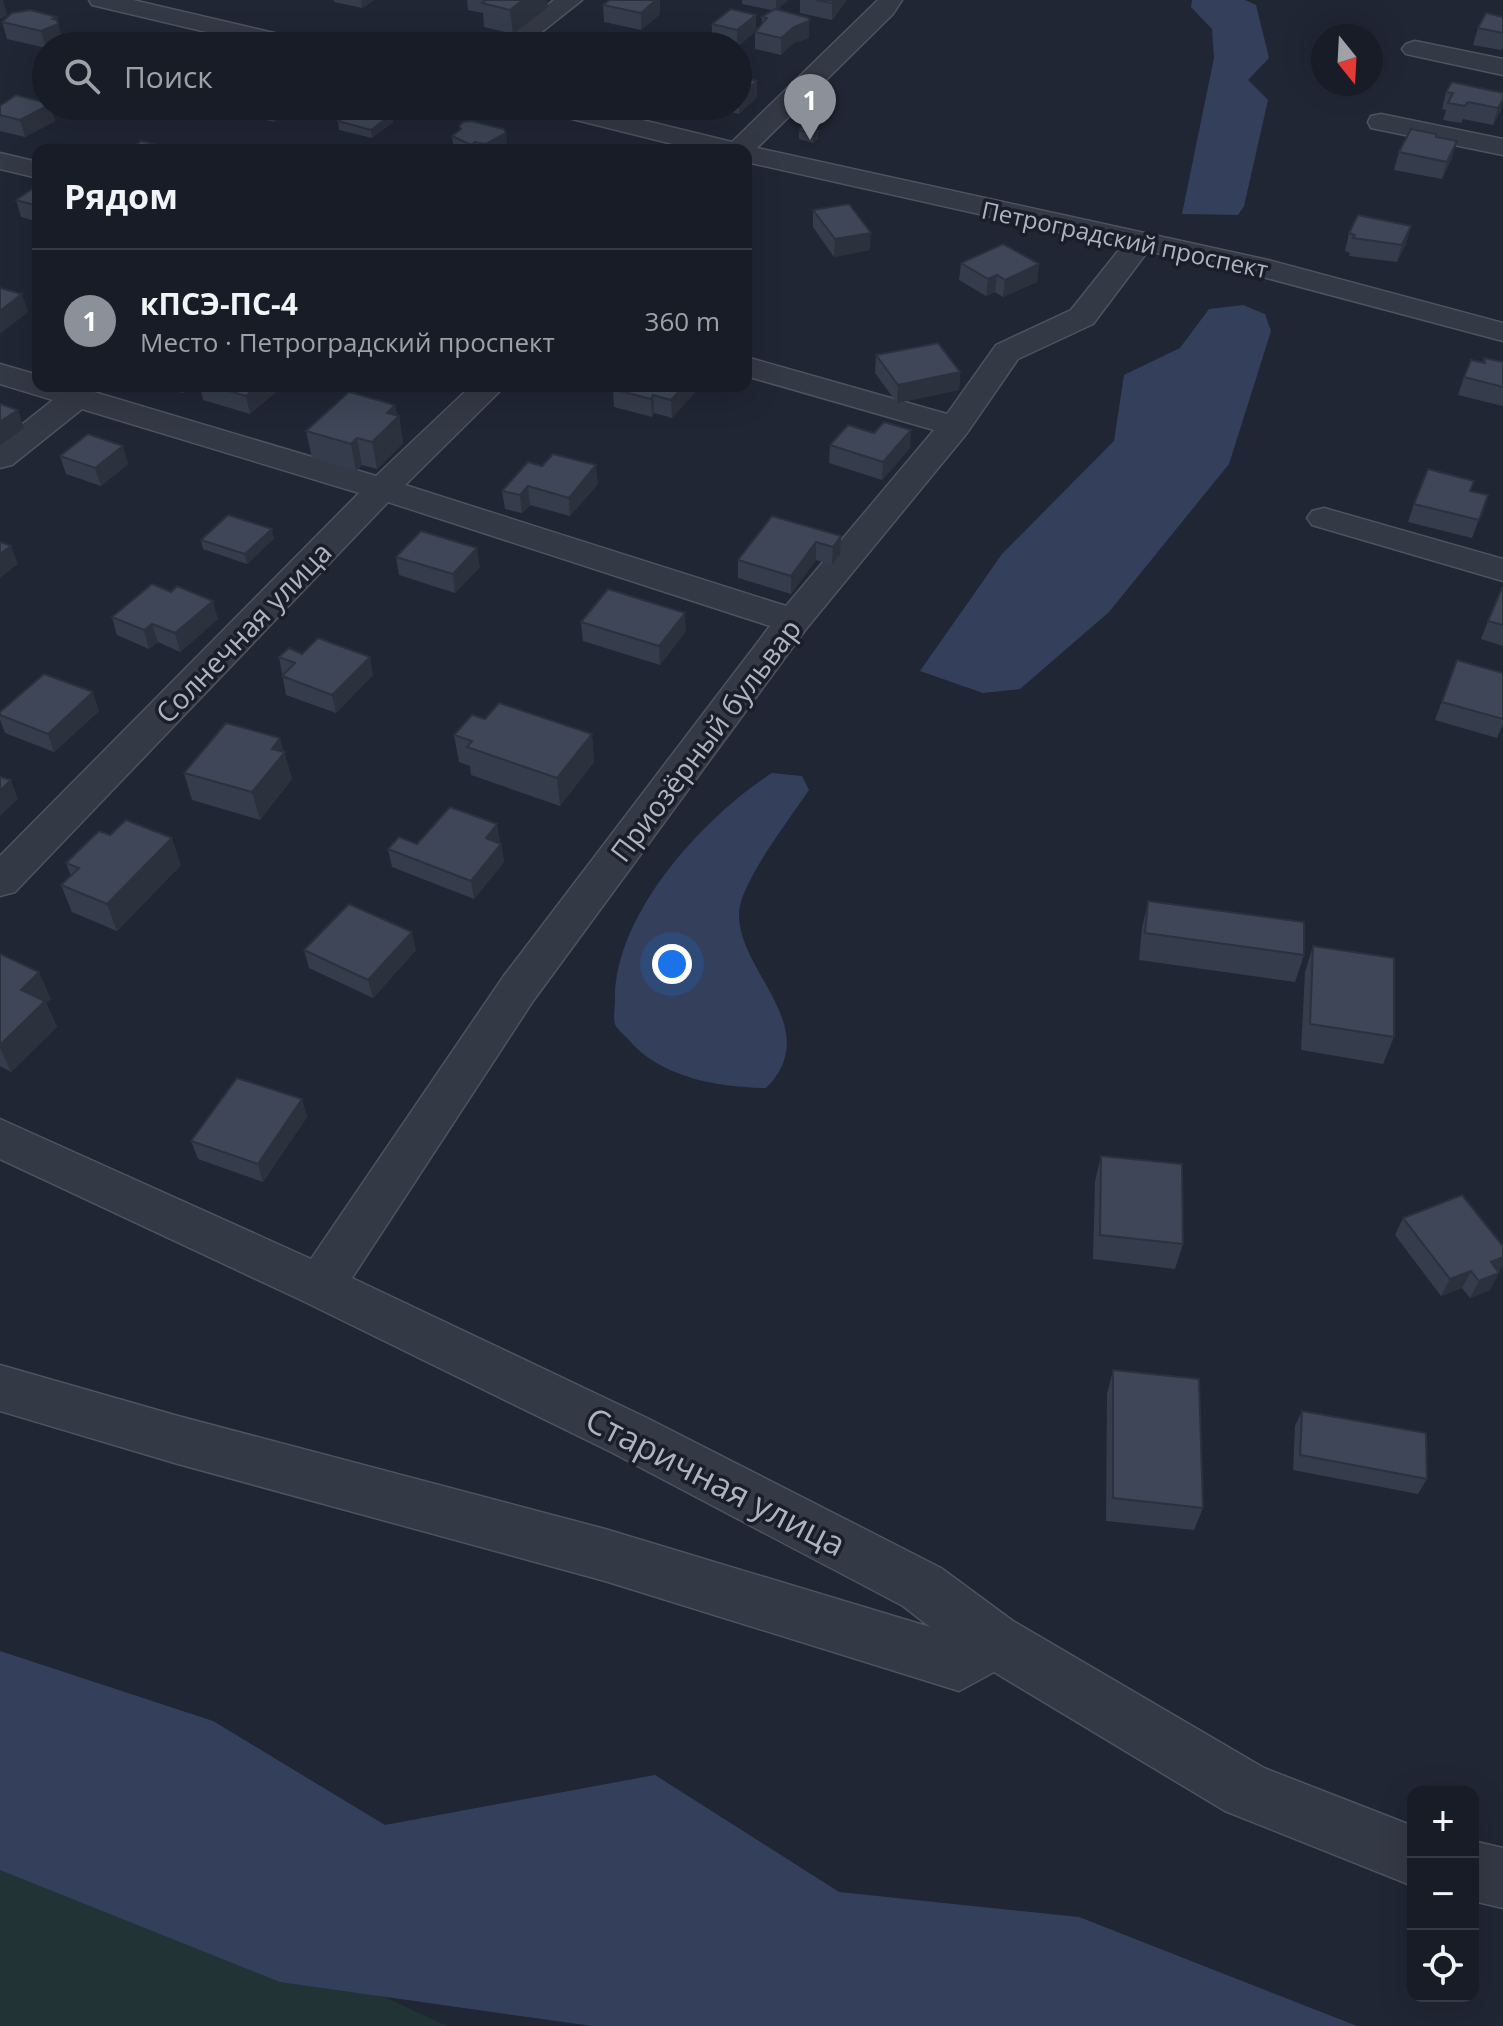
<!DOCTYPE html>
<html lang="ru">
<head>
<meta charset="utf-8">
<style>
	:root { --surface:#181c27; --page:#252933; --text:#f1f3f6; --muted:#9fa1a7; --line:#363a44; --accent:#8c9099 }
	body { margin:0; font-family:"Open Sans",sans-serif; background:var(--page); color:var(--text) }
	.controls { position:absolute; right:24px; bottom:24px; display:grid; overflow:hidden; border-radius:16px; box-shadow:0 8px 32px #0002 }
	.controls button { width:72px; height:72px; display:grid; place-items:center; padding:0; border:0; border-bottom:2px solid var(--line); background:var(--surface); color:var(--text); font:40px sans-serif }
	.compass { position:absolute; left:1311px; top:24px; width:72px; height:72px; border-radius:50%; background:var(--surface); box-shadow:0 8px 32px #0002; rotate:162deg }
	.you { position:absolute; left:672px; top:964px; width:28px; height:28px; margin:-20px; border:6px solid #fff; border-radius:50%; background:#1a73e8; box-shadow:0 0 0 12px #1a73e833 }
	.badge { display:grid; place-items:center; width:52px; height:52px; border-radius:50%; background:var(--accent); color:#fff; font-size:26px; font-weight:700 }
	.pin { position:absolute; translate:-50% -66px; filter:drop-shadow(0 2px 4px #0008) }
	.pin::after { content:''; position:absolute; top:42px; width:28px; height:24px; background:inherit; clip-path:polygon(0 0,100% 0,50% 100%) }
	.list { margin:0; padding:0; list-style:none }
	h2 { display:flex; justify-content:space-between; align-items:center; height:104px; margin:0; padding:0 32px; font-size:34px }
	h2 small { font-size:26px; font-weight:400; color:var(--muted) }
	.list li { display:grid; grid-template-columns:52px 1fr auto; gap:24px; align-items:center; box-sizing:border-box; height:144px; padding:0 32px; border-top:2px solid var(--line) }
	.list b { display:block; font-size:30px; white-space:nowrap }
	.list p { margin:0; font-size:26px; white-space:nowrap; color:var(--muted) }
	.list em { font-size:26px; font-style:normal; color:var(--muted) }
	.icon { flex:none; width:44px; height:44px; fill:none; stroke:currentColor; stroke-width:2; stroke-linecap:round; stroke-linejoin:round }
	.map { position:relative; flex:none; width:1503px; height:2026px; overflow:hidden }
	.search { position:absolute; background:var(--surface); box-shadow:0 8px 32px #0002; left:32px; top:32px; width:720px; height:88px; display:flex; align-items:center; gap:20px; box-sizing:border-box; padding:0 28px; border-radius:44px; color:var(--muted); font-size:30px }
	.panel { position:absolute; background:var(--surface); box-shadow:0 8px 32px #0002; left:32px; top:144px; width:720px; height:248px; border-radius:16px }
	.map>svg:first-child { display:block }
	.green { fill:#223336 }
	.water { fill:#34405b }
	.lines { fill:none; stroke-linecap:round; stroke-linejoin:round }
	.minor-casing { stroke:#4d5360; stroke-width:3 }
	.minor { fill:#333945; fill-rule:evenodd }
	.wall { fill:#353c4b }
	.shaded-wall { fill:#2b313d }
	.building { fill:#3e4657; stroke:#2b313d; stroke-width:2 }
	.labels { text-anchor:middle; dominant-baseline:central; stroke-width:7; stroke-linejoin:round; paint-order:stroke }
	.far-street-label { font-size:24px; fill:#adb3c2; stroke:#191e29 }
	.street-label { font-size:28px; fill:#adb3c2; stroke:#191e29 }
	.near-street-label { font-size:34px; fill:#adb3c2; stroke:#191e29 }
</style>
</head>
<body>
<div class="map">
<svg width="1503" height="2026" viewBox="0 0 1503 2026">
	<rect width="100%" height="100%" fill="#202634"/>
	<polygon class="green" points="0,1807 337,1975 447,2026 0,2026"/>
	<g class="water">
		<polygon points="1192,0 1245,0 1256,5 1269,58 1248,80 1268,100 1244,206 1238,215 1182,214 1214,58 1212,29 1191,7"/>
		<polygon points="1243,305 1265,314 1271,331 1229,464 1109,612 1020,689 983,693 920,671 1002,554 1114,441 1124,375 1180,348 1209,309"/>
		<path d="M772,773l30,3 7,14c-18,27 -69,93 -70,123 -2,59 87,115 27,175 -49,-1 -106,-10 -139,-50 -3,-3 -10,-9 -12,-14 -2,-6 0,-17 0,-24 -1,-86 89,-183 157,-227z"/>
		<polygon points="0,1651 213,1721 385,1825 655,1775 839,1892 1079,1917 1357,2026 592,2026 280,1982 0,1870"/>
	</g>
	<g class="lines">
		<g class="minor-casing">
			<g id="minor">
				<polygon points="89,0 133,0 308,41 312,46 266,46 92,5"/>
				<polygon points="554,0 582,0 524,46 495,46"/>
				<polygon points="878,0 902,0 893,14 757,148 1268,260 1503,323 1503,341 1263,277 1148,251 1093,324 1018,359 967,433 806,629 533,1001 352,1278 647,1418 941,1568 1013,1621 1264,1768 1413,1826 1413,1886 1225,1811 994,1672 959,1691 605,1581 178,1464 0,1411 0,1365 178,1416 605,1529 930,1627 903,1606 611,1452 303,1301 0,1159 0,1119 311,1259 503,977 770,626 388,502 15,892 0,896 0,856 359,493 82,409 12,465 0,468 0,442 53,400 0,384 0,364 38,375 38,386 74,386 376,476 471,386 505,386 405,485 786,606 934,430 746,376 746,357 947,414 996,345 1071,310 1122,246 746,162 746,150 697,150 544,112 540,106 585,106 732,142"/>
				<polygon points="1415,41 1503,59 1503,75 1406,54 1402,49 1406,44"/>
				<polygon points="1381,114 1503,139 1503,155 1371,128 1368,122 1371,116"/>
				<polygon points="0,153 38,162 38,178 0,169"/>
				<polygon points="1324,508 1503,559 1503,581 1312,525 1307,518 1312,511"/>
				<polygon points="1473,1841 1503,1848 1503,1908 1473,1901"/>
			</g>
		</g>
		<use href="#minor" class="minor"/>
	</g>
	<g class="wall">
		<polygon points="334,0 374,0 362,8 334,2"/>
		<polygon points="467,0 547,0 548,7 513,34 484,27 483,13 468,10"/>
		<polygon points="610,0 660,0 660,14 641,30 604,22 603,5"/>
		<polygon points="742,0 788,0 778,9 809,38 794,43 781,55 755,49 755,32 762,24 762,17 772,10 742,4"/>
		<polygon points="800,0 847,0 832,20 800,13"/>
		<polygon points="756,15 756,31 738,46 712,41 712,24"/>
		<polygon points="57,17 62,41 50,46 46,46 46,48 7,39 2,22"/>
		<polygon points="1503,17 1503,48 1501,50 1473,45 1478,28"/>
		<polygon points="738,76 757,97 739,114 706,106 738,106"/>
		<polygon points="1446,92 1503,93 1501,110 1493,125 1463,119 1461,123 1443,120 1446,110 1442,109"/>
		<polygon points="0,106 55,121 25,137 0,131"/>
		<polygon points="226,106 295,106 274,122 227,111"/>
		<polygon points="392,114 393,122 372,138 339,130 338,121 339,120 338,117"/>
		<polygon points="459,126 508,150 454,150 452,136 460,130"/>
		<polygon points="799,130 818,131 818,139 813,143 799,139"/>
		<polygon points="1436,137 1452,158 1442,179 1394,170 1399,152"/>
		<polygon points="38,185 38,222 21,217 16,200"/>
		<polygon points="813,210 870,250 834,257 813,227"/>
		<polygon points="1349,233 1406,244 1397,262 1349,256 1350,253 1345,251"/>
		<polygon points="961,263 1039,264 1037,282 1003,297 995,292 986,296 959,280"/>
		<polygon points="876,355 960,372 959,390 897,403 875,373"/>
		<polygon points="1484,358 1503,362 1503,406 1458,395 1464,377 1483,363"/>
		<polygon points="159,386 192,386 183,393"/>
		<polygon points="200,386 274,386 276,392 250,414 203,400"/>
		<polygon points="616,386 697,386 697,390 672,418 654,413 652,417 614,407 613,389"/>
		<polygon points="395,405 397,416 399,416 403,443 377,469 362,465 356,471 312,458 306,431"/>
		<polygon points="830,445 910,448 882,480 829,463"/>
		<polygon points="60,456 128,464 101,486 66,474"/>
		<polygon points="528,462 598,484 570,516 530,505 522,513 505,509 502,491"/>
		<polygon points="1471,491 1488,495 1472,538 1408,522 1414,504"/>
		<polygon points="841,536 840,554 832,565 816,560 791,594 738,578 738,560"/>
		<polygon points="274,539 247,564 203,549 201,540"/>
		<polygon points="396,557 480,567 455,593 399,575"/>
		<polygon points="1503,588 1503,646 1481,639 1488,621"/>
		<polygon points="112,617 218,619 180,652 158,642 149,649 117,635"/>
		<polygon points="581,622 686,631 660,665 583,641"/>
		<polygon points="302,654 373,675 336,713 286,695 279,657"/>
		<polygon points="1457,660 1503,673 1503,724 1497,738 1435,720"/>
		<polygon points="99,711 54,752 5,733 0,720 0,712"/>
		<polygon points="485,719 592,734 594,762 560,806 471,775 470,766 459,762 454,735"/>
		<polygon points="284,752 292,779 260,820 192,800 184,773"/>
		<polygon points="500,842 501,844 504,862 474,899 392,867 388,849 417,844"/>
		<polygon points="66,863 181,865 117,931 72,912 61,885 71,876"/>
		<polygon points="1148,901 1304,955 1295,982 1139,960 1142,928"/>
		<polygon points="1313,946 1394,1037 1383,1064 1301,1050 1305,972"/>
		<polygon points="304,950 416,950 373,998 309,968"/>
		<polygon points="0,954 51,999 46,1003 57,1027 11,1072 0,1066"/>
		<polygon points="302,1099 307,1117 263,1182 198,1159 191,1141"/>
		<polygon points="1101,1156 1183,1244 1175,1269 1093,1259 1095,1181"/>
		<polygon points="1403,1218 1500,1271 1498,1272 1490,1290 1470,1298 1462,1288 1441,1296 1395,1235"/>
		<polygon points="1113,1370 1203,1508 1194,1530 1106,1521 1107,1394"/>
		<polygon points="1302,1411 1427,1479 1418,1494 1293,1470 1295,1426"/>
	</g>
	<g class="shaded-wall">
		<polygon points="0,0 3,0 7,15 0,19"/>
		<polygon points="361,0 374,0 362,8"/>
		<polygon points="523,0 547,0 548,7 513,34 510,10"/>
		<polygon points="656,0 660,0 660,14 641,30 641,13"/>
		<polygon points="776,0 788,0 788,1 776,11"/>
		<polygon points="835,0 847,0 832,20 832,3"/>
		<polygon points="756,15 756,31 737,46 737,30"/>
		<polygon points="57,17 62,41 50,46 46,46 46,48 41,31"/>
		<polygon points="809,21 809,38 794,43 781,55 781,38 794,27"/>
		<polygon points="148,34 150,46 139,46 139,42"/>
		<polygon points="757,81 757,97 739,114 739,97"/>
		<polygon points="1503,99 1501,110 1493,125 1498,108"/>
		<polygon points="47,106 51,106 55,121 25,137 20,120"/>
		<polygon points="271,106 295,106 274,122"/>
		<polygon points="392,114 393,122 372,138 371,130"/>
		<polygon points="818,131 818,139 813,143 813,134"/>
		<polygon points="506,133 508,150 487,150 486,144"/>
		<polygon points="1457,141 1452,158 1442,179 1447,162"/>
		<polygon points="475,142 476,150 471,150 471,145"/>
		<polygon points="1411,226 1406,244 1397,262 1402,245"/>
		<polygon points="871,233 870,250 834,257 835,239"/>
		<polygon points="1039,264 1037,282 1003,297 1005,280"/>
		<polygon points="997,275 995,292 986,296 988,279"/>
		<polygon points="22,294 28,312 0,334 0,311"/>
		<polygon points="960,372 959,390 897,403 898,385"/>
		<polygon points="182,386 192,386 183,393"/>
		<polygon points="258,386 274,386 276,392 250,414 246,396"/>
		<polygon points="684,386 697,386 697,390 672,418 671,400"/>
		<polygon points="653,395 654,413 652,417 651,399"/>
		<polygon points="395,405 397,418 399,416 403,443 377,469 372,442 387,413"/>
		<polygon points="18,410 24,428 0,445 0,422"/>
		<polygon points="911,430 910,448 882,480 883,462"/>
		<polygon points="357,438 362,465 356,471 351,444"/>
		<polygon points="123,446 128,464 101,486 95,468"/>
		<polygon points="596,465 598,484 570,516 569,498"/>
		<polygon points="528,486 530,505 522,513 520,495"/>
		<polygon points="272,529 274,539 247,564 245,554"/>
		<polygon points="841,536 840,554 832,565 833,547"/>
		<polygon points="816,542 816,560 791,594 791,576"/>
		<polygon points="11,546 18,564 0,578 0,554"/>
		<polygon points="477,548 480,567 455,593 453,574"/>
		<polygon points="213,601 218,619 180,652 175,633"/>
		<polygon points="685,613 686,631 660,665 659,646"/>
		<polygon points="152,624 158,642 149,649 144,630"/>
		<polygon points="370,657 373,675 336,713 332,695"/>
		<polygon points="93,692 99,711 54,752 48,734"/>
		<polygon points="592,734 594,762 560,806 557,778"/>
		<polygon points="280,738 292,779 260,820 252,792 272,749"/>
		<polygon points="11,780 18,799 0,816 0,791"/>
		<polygon points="497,824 500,842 486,838"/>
		<polygon points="172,838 181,865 117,931 107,904"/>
		<polygon points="501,844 504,862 474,899 471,881"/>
		<polygon points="412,932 416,950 373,998 368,980"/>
		<polygon points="39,972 51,999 46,1003 57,1027 11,1072 0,1048 0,1045 21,990"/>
		<polygon points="302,1099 307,1117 263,1182 258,1164"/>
		<polygon points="1503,1257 1503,1266 1500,1271 1482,1279 1491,1262"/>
		<polygon points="1471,1271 1462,1288 1441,1296 1450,1279"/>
		<polygon points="1499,1273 1490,1290 1470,1298 1479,1281"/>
	</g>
	<g class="building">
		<polygon points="486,0 523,0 510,10 482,3"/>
		<polygon points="610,0 656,0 641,13 603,5"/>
		<polygon points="816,0 835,0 832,3"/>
		<polygon points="731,9 756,15 737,30 712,24"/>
		<polygon points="775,9 809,18 809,21 794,27 781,38 755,32 767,18 762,17"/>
		<polygon points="30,10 57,17 53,19 57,20 58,24 41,31 2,22 12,13"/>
		<polygon points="1486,13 1503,17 1503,33 1478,28"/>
		<polygon points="133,33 148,34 139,42 139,44 143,45 105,46 100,45 115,36 124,38"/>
		<polygon points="738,76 757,81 739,97 738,97"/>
		<polygon points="1452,82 1503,93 1503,99 1498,108 1468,102 1465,106 1448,103 1453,93 1446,92"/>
		<polygon points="16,95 46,103 46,106 47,106 20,120 0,115 0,106"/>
		<polygon points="358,106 360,106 392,114 371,130 338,121 343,118 338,117"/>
		<polygon points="471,121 504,129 506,133 486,144 475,142 471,145 452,136 461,129 459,126 463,122"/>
		<polygon points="800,127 818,131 813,134 799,130"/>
		<polygon points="1411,129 1436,134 1436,137 1457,141 1447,162 1399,152"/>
		<polygon points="141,141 167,147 163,150 130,150"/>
		<polygon points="38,185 38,206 16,200"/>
		<polygon points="849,204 871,233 835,239 813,210"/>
		<polygon points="1358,215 1411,226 1402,245 1353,238 1355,235 1349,233"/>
		<polygon points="1003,244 1039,264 1005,280 997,275 988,279 961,263"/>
		<polygon points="0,288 22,294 0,311"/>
		<polygon points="938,343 960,372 898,385 876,355"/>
		<polygon points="1484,358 1503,362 1503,387 1464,377 1471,360 1485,363"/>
		<polygon points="212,386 258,386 246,396"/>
		<polygon points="616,386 684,386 671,400 653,395 651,399 613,389"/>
		<polygon points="349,392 395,405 387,413 399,416 372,442 357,438 351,444 306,431"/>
		<polygon points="0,404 18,410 0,422"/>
		<polygon points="884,422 911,430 883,462 830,445 848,425 874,433"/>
		<polygon points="88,434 123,446 95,468 60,456"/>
		<polygon points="553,454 596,465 569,498 528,486 520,495 502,491 528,462 542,466"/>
		<polygon points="1428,469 1474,481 1470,491 1488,495 1479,520 1414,504"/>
		<polygon points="228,515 272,529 245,554 201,540"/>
		<polygon points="772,516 841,536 833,547 816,542 791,576 738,560"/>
		<polygon points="421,531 477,548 453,574 396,557"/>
		<polygon points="0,542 11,546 0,554"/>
		<polygon points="152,584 171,592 177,586 213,601 175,633 152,624 144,630 112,617"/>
		<polygon points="1502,588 1503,588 1503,625 1488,621"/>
		<polygon points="608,589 685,613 659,646 581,622"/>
		<polygon points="318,638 370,657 332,695 282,676 295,663 279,657 289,648 302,654"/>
		<polygon points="1457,660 1503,673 1503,719 1442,702"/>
		<polygon points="44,674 93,692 48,734 0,715 0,712"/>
		<polygon points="499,703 592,734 557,778 467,747 472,741 454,735 472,715 485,719"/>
		<polygon points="226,723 280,738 272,749 285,752 252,792 184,773"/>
		<polygon points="0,777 11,780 0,791"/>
		<polygon points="450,807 497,824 486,838 501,844 471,881 388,849 399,837 417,844"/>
		<polygon points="126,820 172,838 107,904 61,885 79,868 66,863 99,831 110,835"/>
		<polygon points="1148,901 1304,922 1304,955 1145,933"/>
		<polygon points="349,904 412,932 368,980 304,950"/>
		<polygon points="1313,946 1394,958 1394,1037 1310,1024"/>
		<polygon points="0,954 39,972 21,990 45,1001 0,1045"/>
		<polygon points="237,1078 302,1099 258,1164 191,1141"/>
		<polygon points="1101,1156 1182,1164 1183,1244 1100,1235"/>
		<polygon points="1462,1195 1503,1246 1503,1257 1491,1262 1499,1273 1479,1281 1471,1271 1450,1279 1403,1218"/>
		<polygon points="1113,1370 1199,1379 1203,1508 1113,1498"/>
		<polygon points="1302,1411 1426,1433 1427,1479 1300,1455"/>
	</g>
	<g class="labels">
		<g class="far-street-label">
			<text transform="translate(1125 239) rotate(12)">Петроградский проспект</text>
		</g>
		<g class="street-label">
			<text transform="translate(243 632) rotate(-46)">Солнечная улица</text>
			<text transform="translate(705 740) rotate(-53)">Приозёрный бульвар</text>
		</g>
		<g class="near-street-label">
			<text transform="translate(716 1481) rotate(27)">Старичная улица</text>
		</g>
	</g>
</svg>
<div class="controls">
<button>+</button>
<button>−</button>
<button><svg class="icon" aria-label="locate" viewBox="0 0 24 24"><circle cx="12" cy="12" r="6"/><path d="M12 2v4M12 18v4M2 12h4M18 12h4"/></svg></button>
</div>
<svg class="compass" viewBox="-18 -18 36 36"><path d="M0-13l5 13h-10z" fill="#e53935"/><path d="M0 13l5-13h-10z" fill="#9fa1a7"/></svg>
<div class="you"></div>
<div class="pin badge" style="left:810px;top:140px">1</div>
<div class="search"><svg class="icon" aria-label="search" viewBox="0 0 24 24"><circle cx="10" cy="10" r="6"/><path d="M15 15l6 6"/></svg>Поиск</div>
<section class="panel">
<h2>Рядом<small></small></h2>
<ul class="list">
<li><span class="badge">1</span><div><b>кПСЭ-ПС-4</b><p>Место · Петроградский проспект</p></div><em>360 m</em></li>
</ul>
</section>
</div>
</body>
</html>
